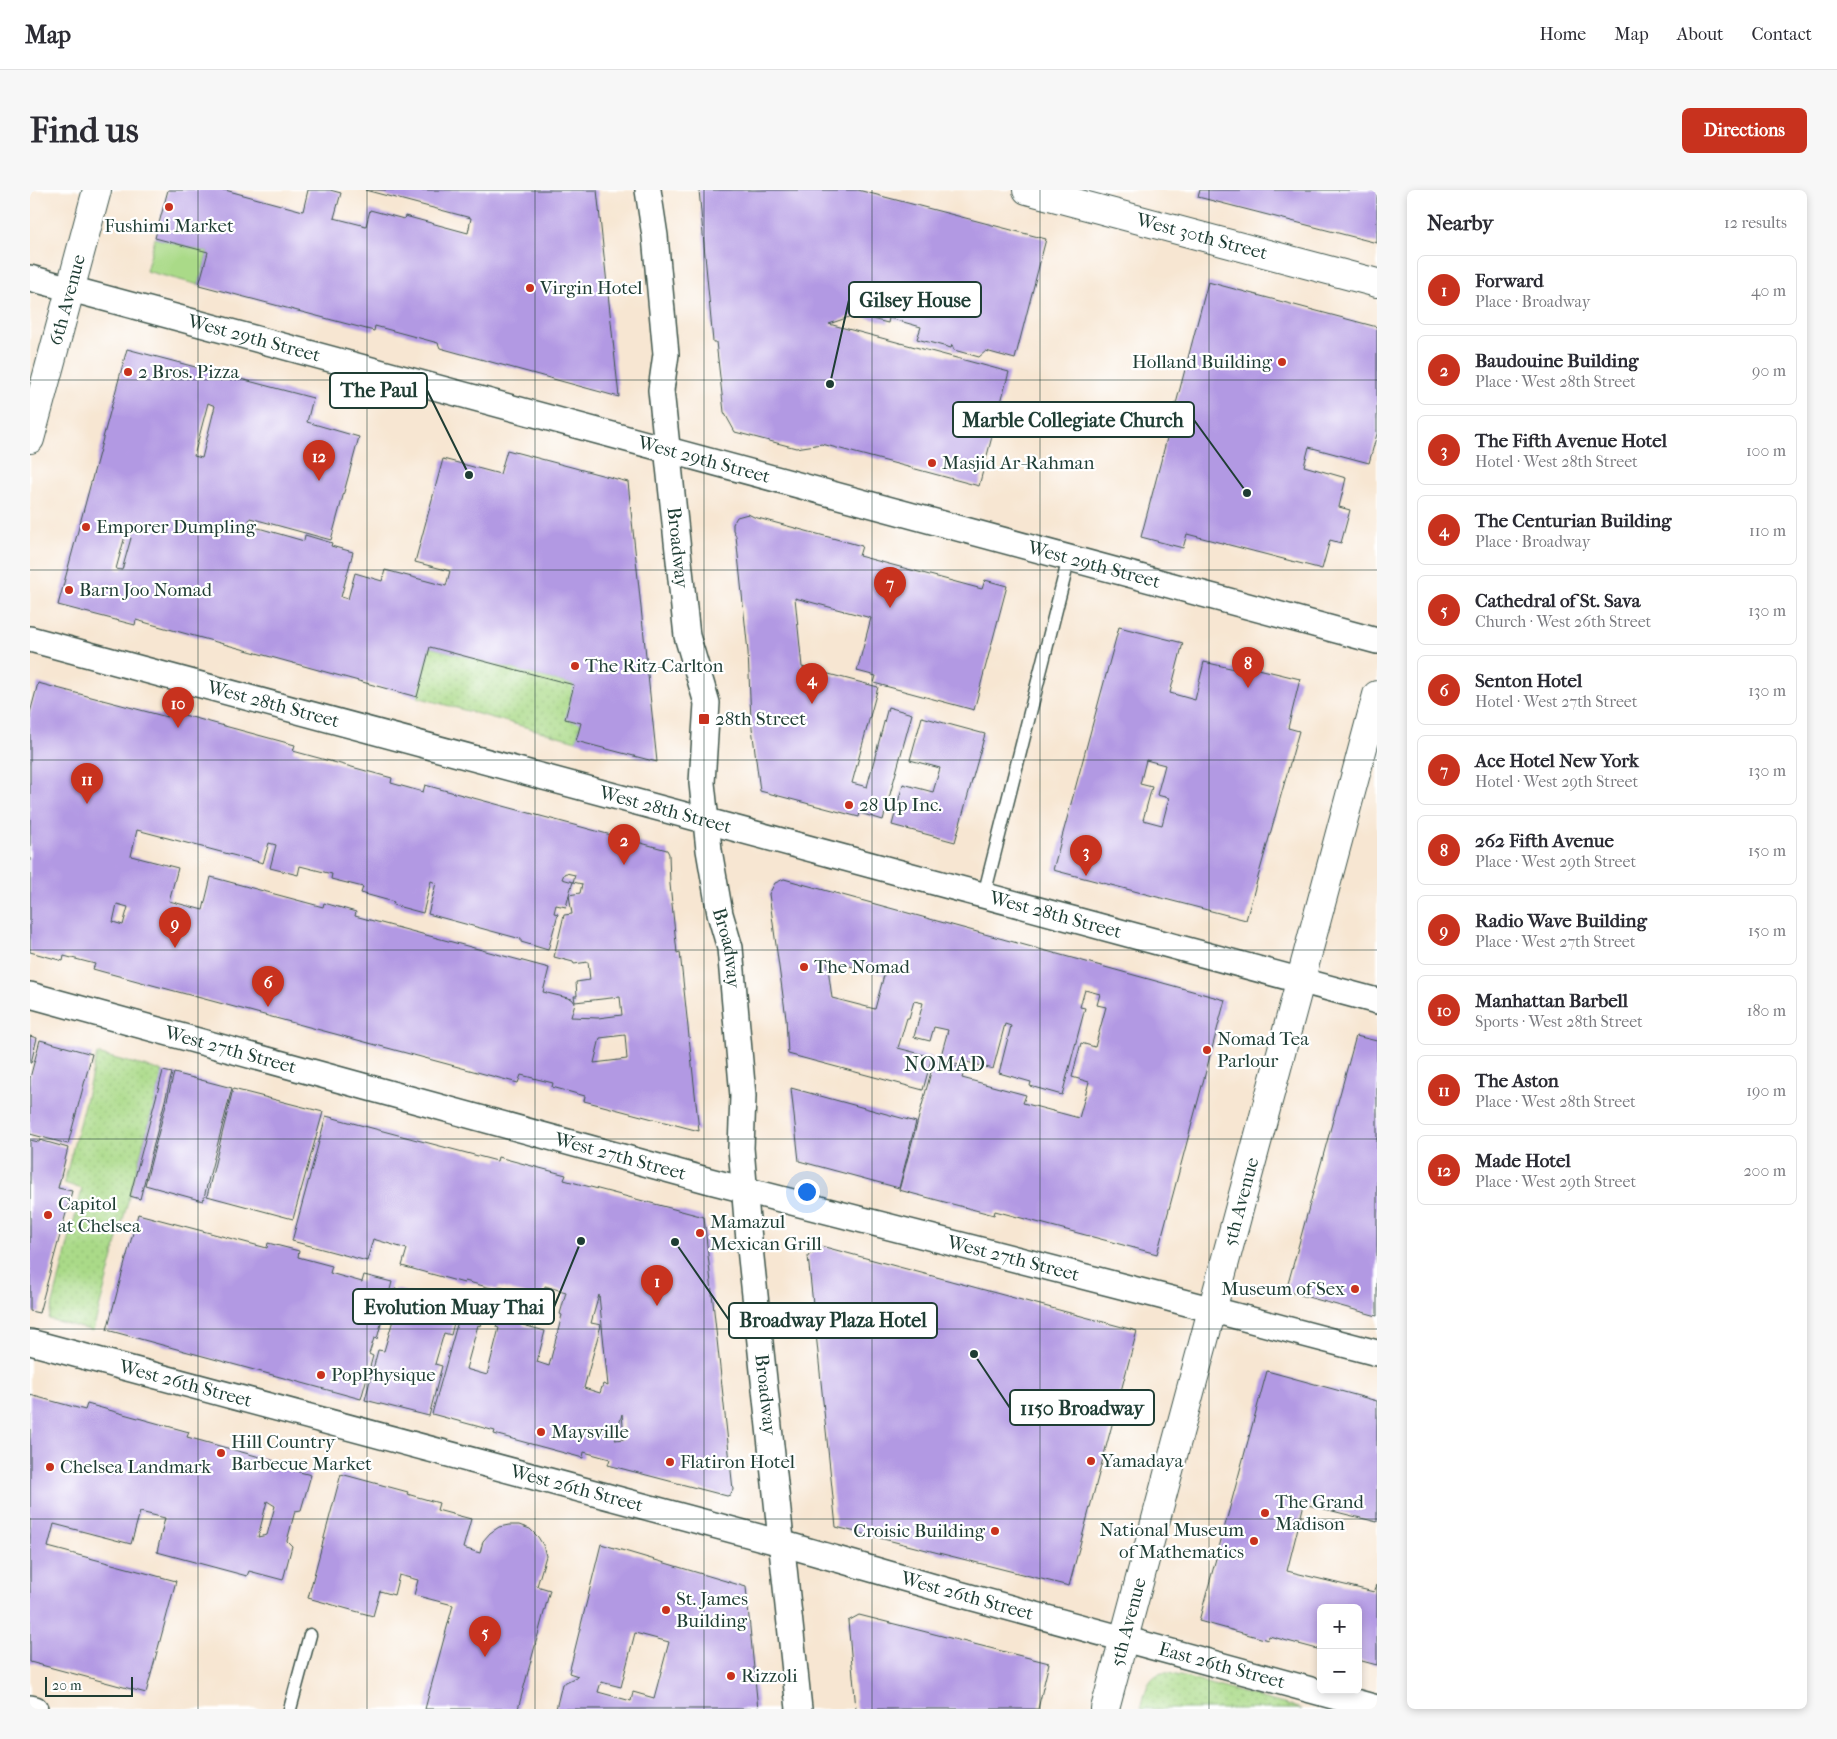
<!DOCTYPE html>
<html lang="en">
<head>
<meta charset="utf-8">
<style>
	:root { --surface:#fff; --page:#f7f7f7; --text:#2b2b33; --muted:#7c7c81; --line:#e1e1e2; --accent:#c8321e }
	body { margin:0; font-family:"IM FELL French Canon",serif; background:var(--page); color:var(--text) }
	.controls { position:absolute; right:15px; bottom:15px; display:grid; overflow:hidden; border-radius:8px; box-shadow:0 2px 8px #0003 }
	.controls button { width:45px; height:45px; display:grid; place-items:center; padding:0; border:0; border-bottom:1px solid var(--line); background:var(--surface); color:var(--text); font:25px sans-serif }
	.scale { position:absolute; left:15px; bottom:12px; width:88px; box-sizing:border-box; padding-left:5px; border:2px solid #1f3d34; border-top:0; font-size:14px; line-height:18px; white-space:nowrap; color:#1f3d34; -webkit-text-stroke:4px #fff; paint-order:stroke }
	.you { position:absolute; left:776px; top:1001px; width:18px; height:18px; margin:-12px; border:4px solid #fff; border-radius:50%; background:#1a73e8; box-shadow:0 0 0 8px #1a73e833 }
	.badge { display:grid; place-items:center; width:32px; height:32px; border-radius:50%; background:var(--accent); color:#fff; font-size:16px; font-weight:700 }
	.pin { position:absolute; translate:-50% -41px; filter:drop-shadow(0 1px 2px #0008) }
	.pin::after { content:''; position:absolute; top:26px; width:18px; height:15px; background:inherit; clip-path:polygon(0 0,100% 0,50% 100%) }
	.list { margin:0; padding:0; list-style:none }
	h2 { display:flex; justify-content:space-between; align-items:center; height:65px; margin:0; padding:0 20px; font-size:21px }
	h2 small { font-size:16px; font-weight:400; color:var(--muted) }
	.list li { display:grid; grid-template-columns:32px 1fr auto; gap:15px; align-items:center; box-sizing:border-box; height:70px; margin:0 10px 10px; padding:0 10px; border:1px solid var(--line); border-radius:8px }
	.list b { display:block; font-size:19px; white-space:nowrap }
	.list p { margin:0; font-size:16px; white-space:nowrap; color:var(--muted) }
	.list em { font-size:16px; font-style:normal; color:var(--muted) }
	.map { position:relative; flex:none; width:1347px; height:1519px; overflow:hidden; border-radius:8px }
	header { display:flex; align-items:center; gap:30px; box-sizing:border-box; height:70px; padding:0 25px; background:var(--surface); border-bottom:1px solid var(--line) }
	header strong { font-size:24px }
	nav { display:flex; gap:28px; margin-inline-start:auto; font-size:18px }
	.intro { display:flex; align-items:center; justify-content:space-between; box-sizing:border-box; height:120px; padding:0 30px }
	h1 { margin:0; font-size:35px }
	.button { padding:12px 22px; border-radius:8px; background:var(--accent); color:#fff; font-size:18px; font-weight:700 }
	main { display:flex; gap:30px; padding:0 30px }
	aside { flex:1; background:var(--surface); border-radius:8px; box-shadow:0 2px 8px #0003 }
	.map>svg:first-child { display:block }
	.grass { fill:#aada88; stroke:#648c5e }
	.park { fill:url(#park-dots); stroke:#648c5e }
	.building { fill:#b299e3; fill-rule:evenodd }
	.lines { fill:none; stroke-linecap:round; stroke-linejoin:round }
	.lane-casing { stroke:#3f564c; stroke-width:15 }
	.street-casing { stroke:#3f564c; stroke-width:28 }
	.secondary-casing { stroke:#3f564c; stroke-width:30 }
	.lane { stroke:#fff; stroke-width:12 }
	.street { stroke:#fff; stroke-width:25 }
	.secondary { stroke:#fff; stroke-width:28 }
	.grid { fill:none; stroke:#1f3d34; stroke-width:1; stroke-opacity:0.55 }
	.poi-dot { fill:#c8321e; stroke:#fff; stroke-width:2 }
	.labels { text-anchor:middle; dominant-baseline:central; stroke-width:4.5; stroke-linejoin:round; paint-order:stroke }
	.poi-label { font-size:19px; fill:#1f3d34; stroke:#fff; text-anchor:start }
	.street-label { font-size:19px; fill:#1f3d34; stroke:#fff }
	.neighbourhood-label { font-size:20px; letter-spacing:1px; fill:#1f3d34; stroke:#fff }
	.leader { fill:none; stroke:#1f3d34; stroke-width:2 }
	.callout-dot { fill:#1f3d34; stroke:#fff; stroke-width:2 }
	.callout { fill:#fff; stroke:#1f3d34; stroke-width:2 }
	.callout-label { font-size:20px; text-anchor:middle; font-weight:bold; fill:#1f3d34 }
</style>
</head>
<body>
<header>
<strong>Map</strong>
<nav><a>Home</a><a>Map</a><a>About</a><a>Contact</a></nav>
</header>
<div class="intro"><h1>Find us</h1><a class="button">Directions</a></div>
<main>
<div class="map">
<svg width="1347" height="1519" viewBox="0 0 1347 1519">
	<defs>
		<pattern id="park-dots" width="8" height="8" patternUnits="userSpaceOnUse" patternTransform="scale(1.25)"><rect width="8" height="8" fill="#aada88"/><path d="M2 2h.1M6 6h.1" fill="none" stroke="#92bc76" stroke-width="1.8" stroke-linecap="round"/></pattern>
	</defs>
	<rect width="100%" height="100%" fill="#fff"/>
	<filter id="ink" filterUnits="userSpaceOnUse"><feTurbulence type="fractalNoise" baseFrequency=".02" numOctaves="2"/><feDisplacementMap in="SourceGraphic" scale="10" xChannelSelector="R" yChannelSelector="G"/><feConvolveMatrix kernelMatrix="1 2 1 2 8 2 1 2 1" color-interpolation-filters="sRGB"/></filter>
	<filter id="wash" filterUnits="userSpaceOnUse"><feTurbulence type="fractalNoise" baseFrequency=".0096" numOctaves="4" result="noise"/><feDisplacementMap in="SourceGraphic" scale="20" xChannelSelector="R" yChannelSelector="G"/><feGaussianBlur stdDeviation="1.12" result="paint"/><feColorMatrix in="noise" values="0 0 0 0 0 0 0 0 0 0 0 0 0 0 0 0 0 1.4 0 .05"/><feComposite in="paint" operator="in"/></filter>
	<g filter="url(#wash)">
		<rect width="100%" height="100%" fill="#f7e6d2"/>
		<polygon class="grass" points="125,48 178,62 169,95 116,81"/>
		<g class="park">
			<polygon points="400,457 544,495 551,533 546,551 387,507"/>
			<polygon points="67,864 133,881 63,1141 19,1129 52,999 34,993"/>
			<path d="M1132,1483h7l133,36h-161c4,-14 5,-32 21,-36z"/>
		</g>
		<g id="blocks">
			<g class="building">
				<polygon points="138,0 195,0 273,21 278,0 300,0 311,3 304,28 336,36 340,20 374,29 375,26 438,43 441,28 335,0 567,0 589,207 410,158 408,153 345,136 344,141 169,95 178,62 125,48"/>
				<polygon points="669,0 828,0 1016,49 985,169 956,161 949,167 924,160 922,155 921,158 887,149 891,137 859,128 858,133 825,125 799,134 979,182 949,296 792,254 766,258 705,242 694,222 686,152 683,152"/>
				<polygon points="1170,0 1347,0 1347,53 1168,7"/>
				<polygon points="1178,92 1347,137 1347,244 1339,273 1279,257 1274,276 1316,288 1309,317 1320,320 1311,353 1300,350 1292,379 1157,344 1153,358 1111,347"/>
				<path d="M97,159l186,49 -6,24 52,15 -28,103 -81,-22 -2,7 56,16 1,-6 27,8 -1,3 22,6 -12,45 7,2 7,-26 27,8 3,-11 61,16 4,-15 -35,-9 28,-103 57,15 7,-24 121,32 29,280 -81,-21 5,-18 -16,-4 9,-34 -144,-38 -13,50 -281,-77 -1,5 -77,-20zM178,213l7,3 -13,52 -8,-2zM95,346l6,2 -9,32 -6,-1z"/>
				<polygon points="718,324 724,327 832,356 829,366 952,399 955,390 977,396 944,520 844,493 846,486 827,481 841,428 765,408 772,477 848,497 822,593 837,597 858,517 882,524 853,630 830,623 829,627 730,601 721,530 718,462 706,346 703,340 703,334 707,327"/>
				<path d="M1089,437l64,16 -13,50 25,7 9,-38 35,8 3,-5 58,14 -12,49 11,3 -53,189 -193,-50zM1116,570l19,5 -8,30 12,3 -7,27 -19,-5 9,-33 -12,-3z"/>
				<path d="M8,493l129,34 2,-6 126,34 -2,6 99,27 -1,5 32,9 2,-7 242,65 2,4 1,30 7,69 3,-1 19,179 -115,-30 1,-5 -33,-9 1,-4 -32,-8 -3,8 -418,-112 -7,-2 2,-5 -31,-8 -1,5 -33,-9v-239zM107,640l126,33 6,-20 7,2 -6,23 28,7 2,-9 32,8 -1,5 32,8 -2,6 33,9 -1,3 30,8 8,-32 5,2 -8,31 93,25v3l27,8 10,-36 -4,-1 2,-8 10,2 4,-16 3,-9 -11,-3 2,-5 2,-1 9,2 -2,7 9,2 -2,9 -11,2 3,19 -8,1 -10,42 19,5 1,2 14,-2 2,18 -14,2 1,14h-3l1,6 45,-5 2,18 -24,3 -27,-1 4,-14 -3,-4 -29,-7 6,-24 -194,-52 1,-4 -32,-9 -1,4 -112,-30 -8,33 -34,-9 9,-33 -47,-12zM87,714l11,3 -5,18 -10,-3zM595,845l2,24 -33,4 6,-25z"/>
				<polygon points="892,527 955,544 925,652 862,635 873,594 903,602 910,578 880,570"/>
				<path d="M754,689l441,121 -68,254 -162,-43 -1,4 -95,-25 35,-129 31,8 -3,9 64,17 -3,8 56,15 10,-36 -17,-5 9,-34 14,4 11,-40 -9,-2 3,-11 -15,-4 -5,17 5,1 -23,87 -32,-9 1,-4 -32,-9 12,-47 -6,-2 -12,45 -26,-7 -2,5 -25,-8 8,-29 -14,-3 -4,14 -16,-4 9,-34 -9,-2 -5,17h-2l-9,30 34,9 -9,33 -135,-36 -2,-36 -17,-124 6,-11zM797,770l57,15 -9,34 -43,-11z"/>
				<polygon points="0,846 7,848 1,873 0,873"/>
				<polygon points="1326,846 1347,851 1347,1126 1256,1101"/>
				<polygon points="10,850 62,864 38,954 0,944 0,888"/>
				<polygon points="133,881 142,883 110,1009 100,1006"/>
				<polygon points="144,883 202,898 173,1011 115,995"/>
				<polygon points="761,898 886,932 869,998 769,971"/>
				<polygon points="203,899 293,922 263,1029 177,1006"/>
				<path d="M296,926l171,45 1,-4 68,18 -2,5 140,37 29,273 -3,5 -3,1 -119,-31 2,-6 -26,-7 -1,6 -89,-24 1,-3 -63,-17 33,-118 21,6 -6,24 -2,-1 -12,44 21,6 12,-47 -3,-1 6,-21 25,7 -4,12 22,6 -8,31 12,4 13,-51 -2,-1 6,-22 -21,-6 -5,23 -10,-2 3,-11 -34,-9 -1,3 -33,-9 -1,2 -62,-17 5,-17 -34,-10 -6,22 -75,-20zM569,1105l9,91 -5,-2 -3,9 -16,-5 17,-63 -10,-2zM592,1224l2,25 -9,1z"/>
				<polygon points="0,950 9,952 10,950 38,958 28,998 42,1001 9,1123 0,1121"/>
				<polygon points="108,1024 237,1058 238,1053 269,1061 268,1067 302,1076 300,1083 332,1092 334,1085 362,1092 347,1149 344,1148 339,1164 343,1166 331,1209 77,1140"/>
				<polygon points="791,1056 1107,1141 1039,1396 806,1337 778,1066"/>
				<polygon points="365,1099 428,1116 421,1145 414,1143 405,1174 412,1176 399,1226 335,1210 348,1160 354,1161 363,1130 357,1128"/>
				<polygon points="1237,1181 1347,1211 1347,1332 1274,1314 1257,1381 1344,1402 1347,1395 1347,1475 1328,1470 1328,1418 1291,1418 1291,1460 1239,1446 1238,1450 1169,1431"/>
				<path d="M0,1205l55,15 2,-6 102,28 -2,5 91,25 -1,4 34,9 -10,35 -6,1 -8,30 5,5 -9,34 -34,-9 -2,5 -90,-24 8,-34 -25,-6 -9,32 -77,-20 -6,23 128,34 -30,112 -116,-31zM237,1311l8,5 -8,29 -9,2z"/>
				<polygon points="311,1284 378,1302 377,1304 409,1313 407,1320 441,1329 433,1358 450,1363 453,1351 460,1343 469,1337 479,1335 489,1335 500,1339 508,1347 513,1355 516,1366 507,1396 520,1400 488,1519 395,1519 423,1415 384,1405 388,1390 369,1385 364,1405 350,1401 343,1426 278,1408"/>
				<path d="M571,1354l145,43 12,122h-202l6,-25 16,-8 -9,-3zM605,1443l34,9 -15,56 -21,-6 -2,9 -33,-9 3,-10 20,5z"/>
				<polygon points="829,1425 1019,1473 1008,1519 826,1519 818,1431"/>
			</g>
		</g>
	</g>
	<g filter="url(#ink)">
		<use href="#blocks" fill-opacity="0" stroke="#3f564c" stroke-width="1"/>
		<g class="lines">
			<g class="lane-casing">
				<g id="lane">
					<polyline points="954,705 1039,368"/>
					<polyline points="260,1519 280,1445"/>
				</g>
			</g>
			<g class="street-casing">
				<g id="street">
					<path id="s1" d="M618,0l7,46 11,118 -5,36 26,246 20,67 -5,80 7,67 11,64 10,34 13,148 -2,52 6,72 52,489"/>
					<path id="s2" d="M0,88l1347,363"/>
					<path id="s3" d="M0,449c449,120 898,242 1347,362"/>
					<path id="s4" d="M0,805l680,186 454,116 213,56"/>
					<path id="s5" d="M0,1152l751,201 167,48 429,117"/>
					<polyline points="0,1518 5,1519"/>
				</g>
			</g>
			<g class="secondary-casing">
				<g id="secondary">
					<path id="s6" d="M997,0l350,93"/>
					<path id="s7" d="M0,249l67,-249"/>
					<path id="s8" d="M1075,1519l272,-1014"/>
				</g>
			</g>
			<use href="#lane" class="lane"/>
			<use href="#street" class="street"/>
			<use href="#secondary" class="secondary"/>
		</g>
	</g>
	<path class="grid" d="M168,0v1519M337,0v1519M505,0v1519M674,0v1519M842,0v1519M1010,0v1519M1179,0v1519M0,190h1347M0,380h1347M0,570h1347M0,760h1347M0,949h1347M0,1139h1347M0,1329h1347"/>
	<g class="poi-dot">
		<circle cx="139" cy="17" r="5"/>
		<circle cx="500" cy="98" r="5"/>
		<circle cx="1252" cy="172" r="5"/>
		<circle cx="98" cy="182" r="5"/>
		<circle cx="902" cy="273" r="5"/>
		<circle cx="56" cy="337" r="5"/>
		<circle cx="39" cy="400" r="5"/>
		<circle cx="545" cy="476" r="5"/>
		<rect x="668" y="523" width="12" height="12" rx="2.5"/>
		<circle cx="819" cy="615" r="5"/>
		<circle cx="774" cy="777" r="5"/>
		<circle cx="1177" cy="860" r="5"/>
		<circle cx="18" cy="1025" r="5"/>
		<circle cx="670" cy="1043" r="5"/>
		<circle cx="1325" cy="1099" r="5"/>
		<circle cx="291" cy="1185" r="5"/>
		<circle cx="511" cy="1242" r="5"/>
		<circle cx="191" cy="1263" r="5"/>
		<circle cx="1061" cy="1271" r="5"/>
		<circle cx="640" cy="1272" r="5"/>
		<circle cx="20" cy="1277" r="5"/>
		<circle cx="1235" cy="1323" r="5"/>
		<circle cx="965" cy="1341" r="5"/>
		<circle cx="1224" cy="1351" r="5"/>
		<circle cx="636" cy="1420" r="5"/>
		<circle cx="701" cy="1486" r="5"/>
	</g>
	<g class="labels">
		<g class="poi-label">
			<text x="139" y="36" text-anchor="middle">Fushimi Market</text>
			<text x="510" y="98">Virgin Hotel</text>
			<text x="1242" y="172" text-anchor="end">Holland Building</text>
			<text x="108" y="182">2 Bros. Pizza</text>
			<text x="912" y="273">Masjid Ar-Rahman</text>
			<text x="66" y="337">Emporer Dumpling</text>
			<text x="49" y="400">Barn Joo Nomad</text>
			<text x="555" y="476">The Ritz-Carlton</text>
			<text x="685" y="529">28th Street</text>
			<text x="829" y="615">28 Up Inc.</text>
			<text x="784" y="777">The Nomad</text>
			<text x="1187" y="849">Nomad Tea<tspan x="1187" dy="22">Parlour</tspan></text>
			<text x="28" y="1014">Capitol<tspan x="28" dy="22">at Chelsea</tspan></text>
			<text x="680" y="1032">Mamazul<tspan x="680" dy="22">Mexican Grill</tspan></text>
			<text x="1315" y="1099" text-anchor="end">Museum of Sex</text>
			<text x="301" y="1185">PopPhysique</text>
			<text x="521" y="1242">Maysville</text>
			<text x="201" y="1252">Hill Country<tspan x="201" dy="22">Barbecue Market</tspan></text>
			<text x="1071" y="1271">Yamadaya</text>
			<text x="650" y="1272">Flatiron Hotel</text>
			<text x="30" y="1277">Chelsea Landmark</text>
			<text x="1245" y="1312">The Grand<tspan x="1245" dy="22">Madison</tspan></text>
			<text x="1214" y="1340" text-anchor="end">National Museum<tspan x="1214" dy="22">of Mathematics</tspan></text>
			<text x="955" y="1341" text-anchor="end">Croisic Building</text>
			<text x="646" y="1409">St. James<tspan x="646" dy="22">Building</tspan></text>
			<text x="711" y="1486">Rizzoli</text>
		</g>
		<g class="street-label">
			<text stroke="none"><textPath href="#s6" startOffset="181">West 30th Street</textPath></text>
			<text stroke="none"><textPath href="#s7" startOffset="144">6th Avenue</textPath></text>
			<text stroke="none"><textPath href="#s2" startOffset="232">West 29th Street</textPath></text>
			<text stroke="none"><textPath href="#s2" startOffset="698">West 29th Street</textPath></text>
			<text stroke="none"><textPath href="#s1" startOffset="360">Broadway</textPath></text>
			<text stroke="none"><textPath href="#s2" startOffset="1102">West 29th Street</textPath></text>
			<text stroke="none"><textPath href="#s3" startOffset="252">West 28th Street</textPath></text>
			<text stroke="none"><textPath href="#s3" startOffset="658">West 28th Street</textPath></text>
			<text stroke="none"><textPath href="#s3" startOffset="1062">West 28th Street</textPath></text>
			<text stroke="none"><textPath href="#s1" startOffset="766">Broadway</textPath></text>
			<text stroke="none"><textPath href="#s4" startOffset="208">West 27th Street</textPath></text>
			<text stroke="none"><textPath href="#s4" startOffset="612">West 27th Street</textPath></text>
			<text stroke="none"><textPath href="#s8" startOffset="525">5th Avenue</textPath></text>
			<text stroke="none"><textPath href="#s4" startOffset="1018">West 27th Street</textPath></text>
			<text stroke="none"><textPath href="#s5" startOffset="161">West 26th Street</textPath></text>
			<text stroke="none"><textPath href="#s1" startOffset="1215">Broadway</textPath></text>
			<text stroke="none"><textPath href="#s5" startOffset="566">West 26th Street</textPath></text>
			<text stroke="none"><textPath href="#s5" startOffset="971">West 26th Street</textPath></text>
			<text stroke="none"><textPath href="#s8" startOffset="90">5th Avenue</textPath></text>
			<text stroke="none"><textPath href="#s5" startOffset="1235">East 26th Street</textPath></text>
		</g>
		<g class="neighbourhood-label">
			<text x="915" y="874">NOMAD</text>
		</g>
	</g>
	<path class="leader" d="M800 194L819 110M439 285L397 200M1217 303L1164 230M551 1051L524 1117M645 1052L699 1130M944 1164L980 1218"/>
	<g class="callout-dot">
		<circle cx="800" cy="194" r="5"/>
		<circle cx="439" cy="285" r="5"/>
		<circle cx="1217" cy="303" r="5"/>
		<circle cx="551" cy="1051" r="5"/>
		<circle cx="645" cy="1052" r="5"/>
		<circle cx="944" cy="1164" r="5"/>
	</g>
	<g class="callout">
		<rect x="819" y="92" width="132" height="35" rx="5"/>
		<rect x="300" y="183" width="97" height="35" rx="5"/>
		<rect x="923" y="212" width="241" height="35" rx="5"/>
		<rect x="323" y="1099" width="201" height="35" rx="5"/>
		<rect x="699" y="1113" width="208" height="35" rx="5"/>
		<rect x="980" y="1200" width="144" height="35" rx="5"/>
	</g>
	<g class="callout-label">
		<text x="885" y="117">Gilsey House</text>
		<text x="349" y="207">The Paul</text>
		<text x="1043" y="237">Marble Collegiate Church</text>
		<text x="424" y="1124">Evolution Muay Thai</text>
		<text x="803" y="1137">Broadway Plaza Hotel</text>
		<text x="1052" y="1225">1150 Broadway</text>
	</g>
</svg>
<div class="controls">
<button>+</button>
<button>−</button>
</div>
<div class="scale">20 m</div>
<div class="you"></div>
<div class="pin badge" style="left:627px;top:1116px">1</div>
<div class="pin badge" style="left:594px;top:675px">2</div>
<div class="pin badge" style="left:1056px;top:686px">3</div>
<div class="pin badge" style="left:782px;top:514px">4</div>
<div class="pin badge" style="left:455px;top:1467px">5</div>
<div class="pin badge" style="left:238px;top:817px">6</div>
<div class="pin badge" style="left:860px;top:418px">7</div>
<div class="pin badge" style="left:1218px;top:498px">8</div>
<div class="pin badge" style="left:145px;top:758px">9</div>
<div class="pin badge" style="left:148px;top:538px">10</div>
<div class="pin badge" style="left:57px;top:614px">11</div>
<div class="pin badge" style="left:289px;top:291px">12</div>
</div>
<aside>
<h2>Nearby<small>12 results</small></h2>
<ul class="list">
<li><span class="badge">1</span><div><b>Forward</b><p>Place · Broadway</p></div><em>40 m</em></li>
<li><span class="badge">2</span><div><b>Baudouine Building</b><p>Place · West 28th Street</p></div><em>90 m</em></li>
<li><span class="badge">3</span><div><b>The Fifth Avenue Hotel</b><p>Hotel · West 28th Street</p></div><em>100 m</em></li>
<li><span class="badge">4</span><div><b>The Centurian Building</b><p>Place · Broadway</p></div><em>110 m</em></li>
<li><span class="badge">5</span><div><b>Cathedral of St. Sava</b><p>Church · West 26th Street</p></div><em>130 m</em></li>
<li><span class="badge">6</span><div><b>Senton Hotel</b><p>Hotel · West 27th Street</p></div><em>130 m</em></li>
<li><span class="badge">7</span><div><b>Ace Hotel New York</b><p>Hotel · West 29th Street</p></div><em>130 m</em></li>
<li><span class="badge">8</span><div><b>262 Fifth Avenue</b><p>Place · West 29th Street</p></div><em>150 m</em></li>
<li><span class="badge">9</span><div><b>Radio Wave Building</b><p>Place · West 27th Street</p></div><em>150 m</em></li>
<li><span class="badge">10</span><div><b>Manhattan Barbell</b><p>Sports · West 28th Street</p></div><em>180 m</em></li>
<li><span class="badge">11</span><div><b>The Aston</b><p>Place · West 28th Street</p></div><em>190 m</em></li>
<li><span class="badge">12</span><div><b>Made Hotel</b><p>Place · West 29th Street</p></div><em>200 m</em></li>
</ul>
</aside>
</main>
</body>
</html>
